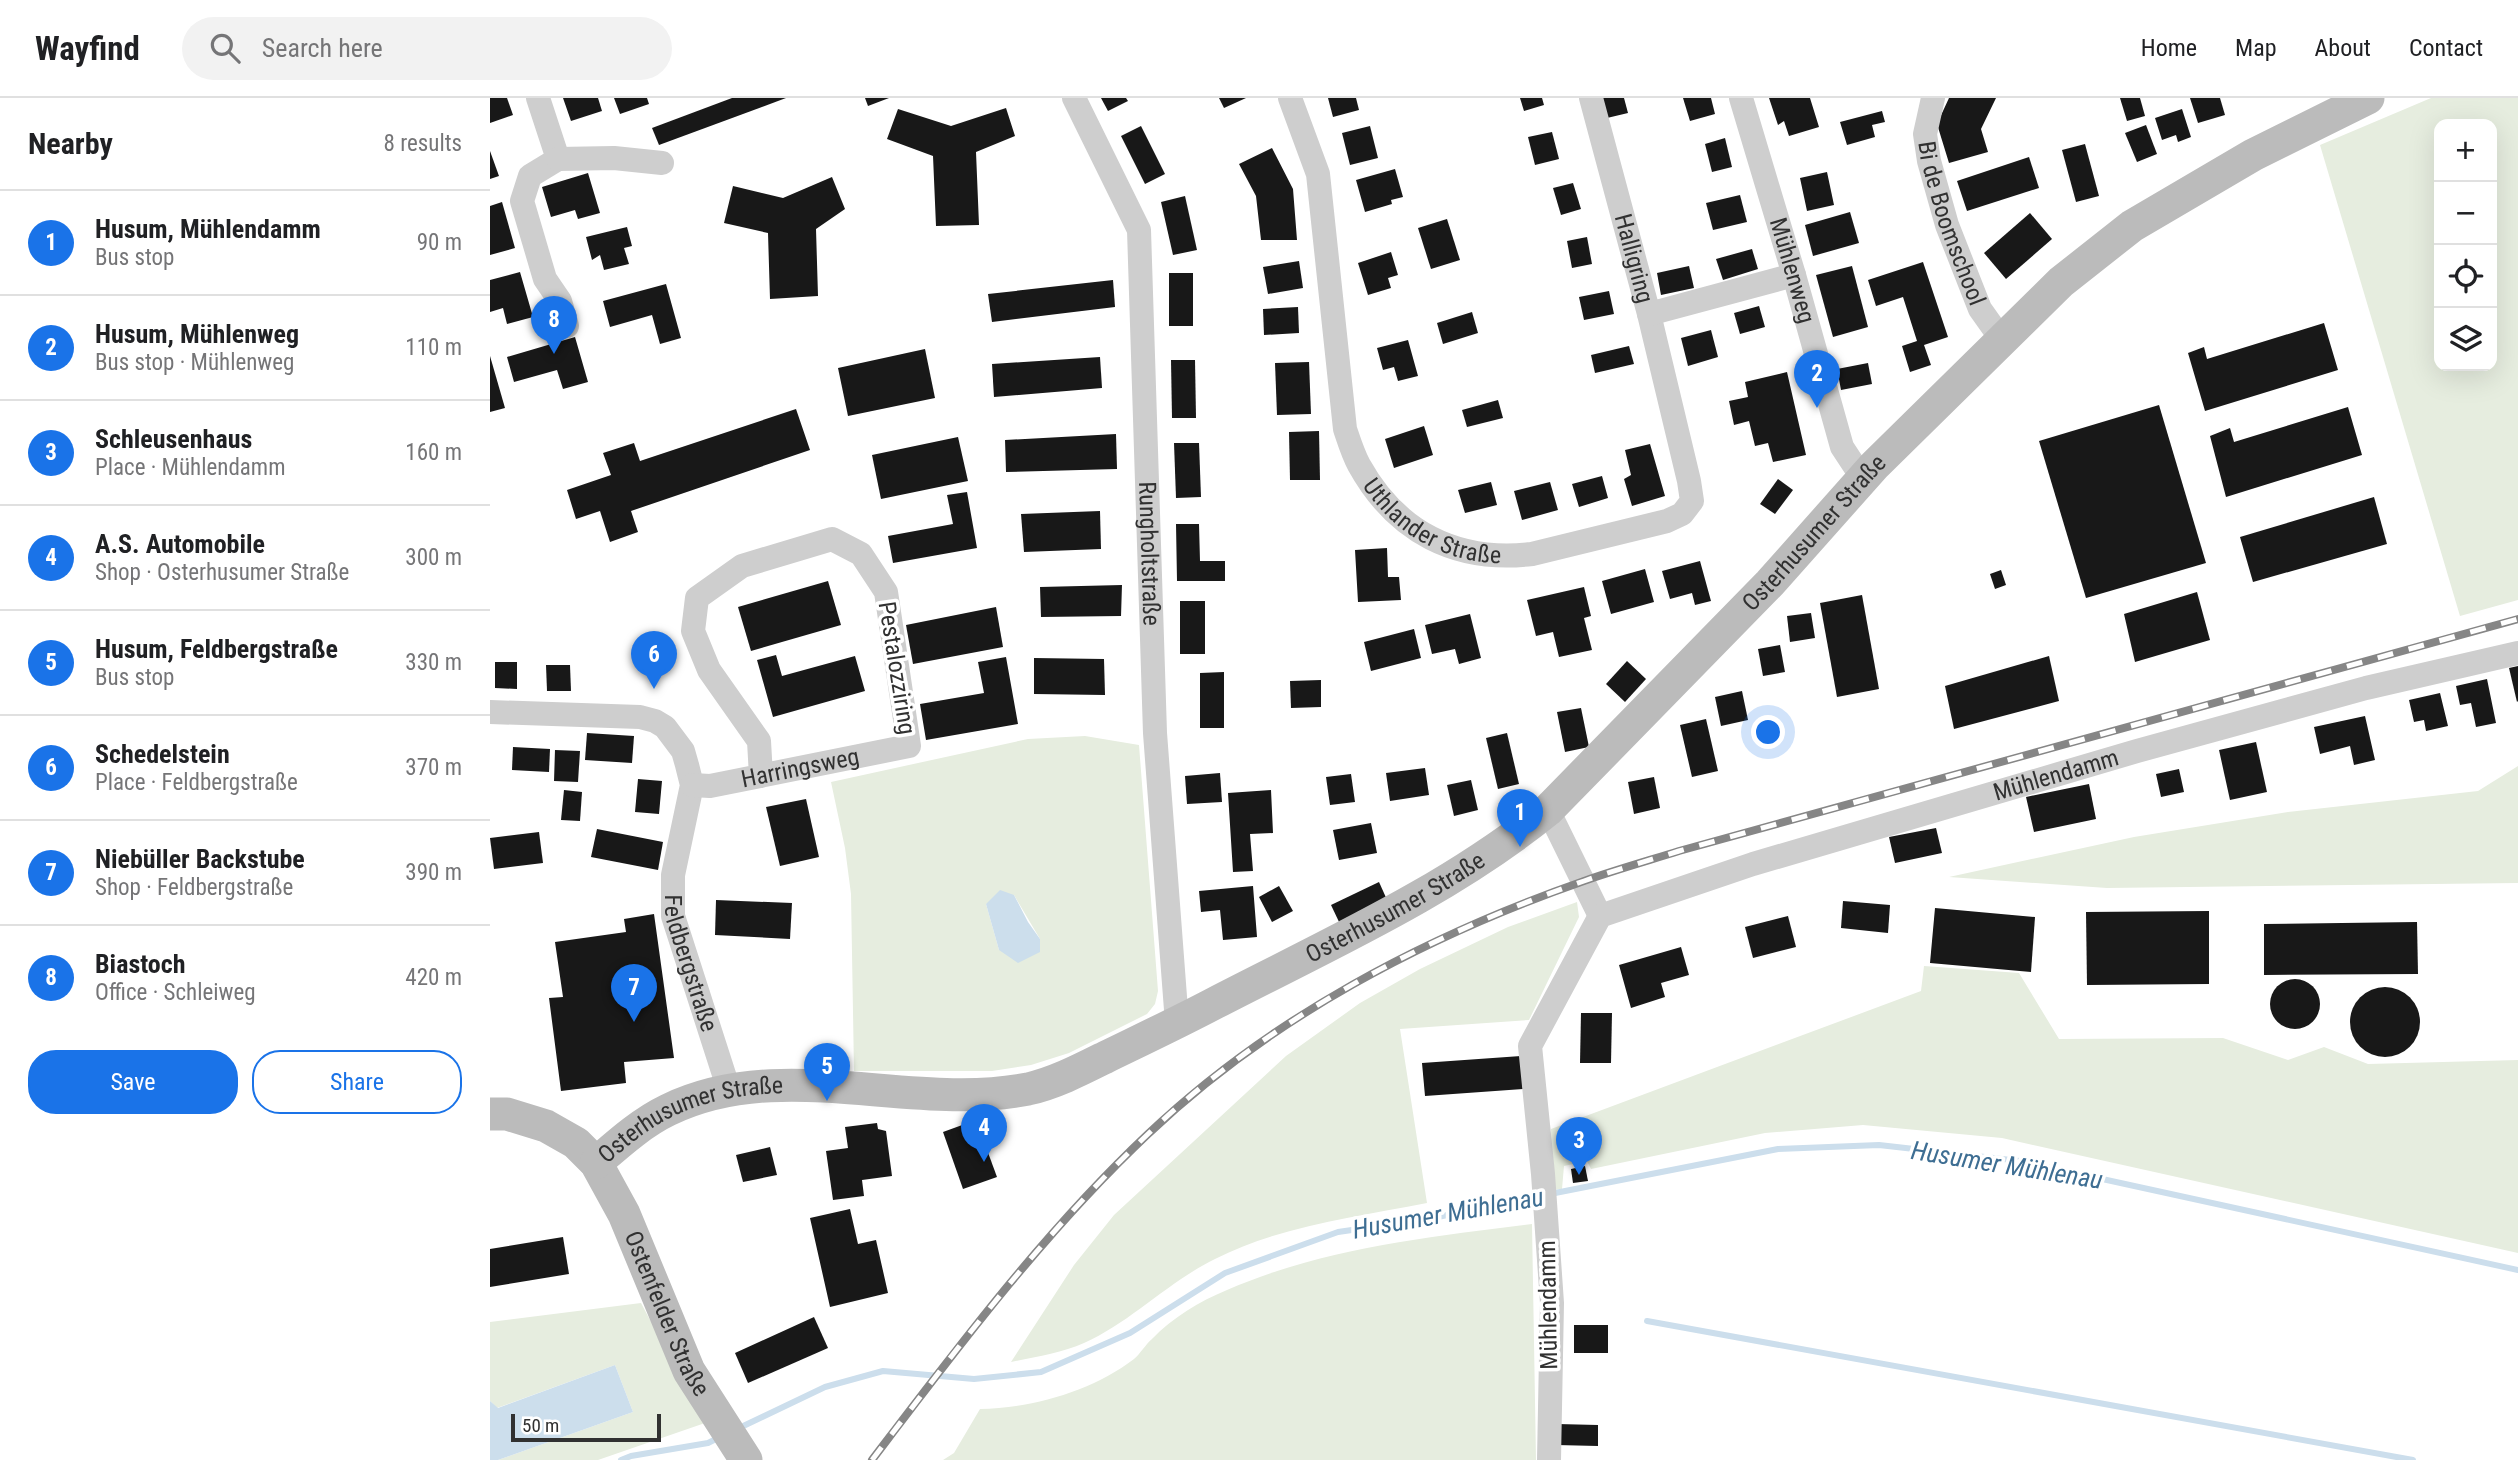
<!DOCTYPE html>
<html lang="en">
<head>
<meta charset="utf-8">
<style>
	:root { --surface:#fff; --page:#f2f2f2; --text:#202124; --muted:#757577; --line:#e0e0e0; --accent:#1a73e8 }
	body { margin:0; font-family:"Roboto Condensed",sans-serif; background:var(--page); color:var(--text) }
	.controls { position:absolute; right:21px; top:21px; display:grid; overflow:hidden; border-radius:14px; box-shadow:0 7px 28px #0002 }
	.controls button { width:63px; height:63px; display:grid; place-items:center; padding:0; border:0; border-bottom:2px solid var(--line); background:var(--surface); color:var(--text); font:35px sans-serif }
	.scale { position:absolute; left:21px; bottom:18px; width:150px; box-sizing:border-box; padding-left:7px; border:4px solid #313131; border-top:0; font-size:19px; line-height:24px; white-space:nowrap; color:#313131; -webkit-text-stroke:5px #fff; paint-order:stroke }
	.you { position:absolute; left:1279px; top:635px; width:24px; height:24px; margin:-18px; border:5px solid #fff; border-radius:50%; background:#1a73e8; box-shadow:0 0 0 10px #1a73e833 }
	.badge { display:grid; place-items:center; width:46px; height:46px; border-radius:50%; background:var(--accent); color:#fff; font-size:23px; font-weight:700 }
	.pin { position:absolute; translate:-50% -58px; filter:drop-shadow(0 2px 4px #0008) }
	.pin::after { content:''; position:absolute; top:37px; width:24px; height:21px; background:inherit; clip-path:polygon(0 0,100% 0,50% 100%) }
	.list { margin:0; padding:0; list-style:none }
	h2 { display:flex; justify-content:space-between; align-items:center; height:91px; margin:0; padding:0 28px; font-size:30px }
	h2 small { font-size:23px; font-weight:400; color:var(--muted) }
	.list li { display:grid; grid-template-columns:46px 1fr auto; gap:21px; align-items:center; box-sizing:border-box; height:105px; padding:0 28px; border-top:2px solid var(--line) }
	.list b { display:block; font-size:26px; white-space:nowrap }
	.list p { margin:0; font-size:23px; white-space:nowrap; color:var(--muted) }
	.list em { font-size:23px; font-style:normal; color:var(--muted) }
	.actions { display:flex; gap:14px; padding:21px 28px }
	.actions a { flex:1; padding:16px 0; border:2px solid var(--accent); border-radius:28px; text-align:center; font-size:24px; color:var(--accent) }
	.actions .main { background:var(--accent); color:#fff }
	.icon { flex:none; width:38px; height:38px; fill:none; stroke:currentColor; stroke-width:2; stroke-linecap:round; stroke-linejoin:round }
	.map { position:relative; flex:none; width:2028px; height:1362px; overflow:hidden }
	header { display:flex; align-items:center; gap:42px; box-sizing:border-box; height:98px; padding:0 35px; background:var(--surface); border-bottom:2px solid var(--line) }
	header strong { font-size:33px }
	nav { display:flex; gap:38px; margin-inline-start:auto; font-size:24px }
	.search { width:490px; height:63px; background:var(--page); display:flex; align-items:center; gap:18px; box-sizing:border-box; padding:0 24px; border-radius:38px; color:var(--muted); font-size:26px }
	main { display:flex }
	aside { flex:1; background:var(--surface) }
	.map>svg:first-child { display:block }
	.green { fill:#e6eddf; fill-rule:evenodd }
	.water { fill:#ccdeec }
	.lines { fill:none; stroke-linecap:round; stroke-linejoin:round }
	.stream { stroke:#ccdeec; stroke-width:6 }
	.building { fill:#181818 }
	.street { stroke:#cecece; stroke-width:24 }
	.secondary { stroke:#bbb; stroke-width:33 }
	.rail-casing { stroke:#868686; stroke-width:8 }
	.rail { stroke:#fff; stroke-width:5; stroke-dasharray:16; stroke-linecap:butt }
	.labels { text-anchor:middle; dominant-baseline:central; stroke-width:7; stroke-linejoin:round; paint-order:stroke }
	.street-label { font-size:24px; fill:#313131; stroke:#fff }
	.water-label { font-size:26px; font-style:italic; fill:#3e6e93; stroke:#fff }
</style>
</head>
<body>
<header>
<strong>Wayfind</strong>
<div class="search"><svg class="icon" aria-label="search" viewBox="0 0 24 24"><circle cx="10" cy="10" r="6"/><path d="M15 15l6 6"/></svg>Search here</div>
<nav><a>Home</a><a>Map</a><a>About</a><a>Contact</a></nav>
</header>
<main>
<aside>
<h2>Nearby<small>8 results</small></h2>
<ul class="list">
<li><span class="badge">1</span><div><b>Husum, Mühlendamm</b><p>Bus stop</p></div><em>90 m</em></li>
<li><span class="badge">2</span><div><b>Husum, Mühlenweg</b><p>Bus stop · Mühlenweg</p></div><em>110 m</em></li>
<li><span class="badge">3</span><div><b>Schleusenhaus</b><p>Place · Mühlendamm</p></div><em>160 m</em></li>
<li><span class="badge">4</span><div><b>A.S. Automobile</b><p>Shop · Osterhusumer Straße</p></div><em>300 m</em></li>
<li><span class="badge">5</span><div><b>Husum, Feldbergstraße</b><p>Bus stop</p></div><em>330 m</em></li>
<li><span class="badge">6</span><div><b>Schedelstein</b><p>Place · Feldbergstraße</p></div><em>370 m</em></li>
<li><span class="badge">7</span><div><b>Niebüller Backstube</b><p>Shop · Feldbergstraße</p></div><em>390 m</em></li>
<li><span class="badge">8</span><div><b>Biastoch</b><p>Office · Schleiweg</p></div><em>420 m</em></li>
</ul>
<div class="actions"><a class="main">Save</a><a>Share</a></div>
</aside>
<div class="map">
<svg width="2028" height="1362" viewBox="0 0 2028 1362">
	<rect width="100%" height="100%" fill="#fff"/>
	<g class="green">
		<path d="M1941,0h87v502l-58,16 -140,-471zM1949,26h53v242h-53z"/>
		<path d="M595,638l54,9 19,246 -3,13 -8,10 -78,39 -38,12 -39,6h-138l-3,-177 -6,-46 -14,-66 197,-43zM524,797l26,44 -41,11 -13,-46z"/>
		<polygon points="2028,668 2028,785 1617,790 1459,779 1644,739 1798,714 1988,693"/>
		<path d="M1087,804l2,15 -50,103 -129,9 27,174c-71,14 -147,23 -212,56 -47,23 -84,63 -131,84 -22,10 -49,14 -73,19l63,-97 40,-50 172,-159 74,-53 60,-34 88,-42z"/>
		<polygon points="1434,868 1529,875 1569,941 1733,940 1798,962 1834,949 1878,966 2028,962 2028,1155 1512,1040 1373,1027 1275,1035 1101,1071 1097,1063 1074,1068 1072,1091 1062,1092 1061,1031 1431,893"/>
		<path d="M1042,1126l4,236h-593l11,-7 26,-44c53,-1 112,-18 154,-50 7,-6 11,-14 18,-20 20,-21 48,-38 75,-49 96,-42 202,-53 305,-66z"/>
		<polygon points="151,1205 215,1325 108,1362 8,1362 143,1314 125,1267 7,1310 0,1303 0,1224"/>
	</g>
	<g class="water">
		<polygon points="510,792 524,797 538,824 550,841 550,854 528,865 509,852 496,806"/>
		<polygon points="125,1267 143,1314 8,1362 0,1362 0,1303 8,1310"/>
	</g>
	<g class="lines">
		<g class="stream">
			<polyline points="1060,1096 1288,1051 1389,1047 1530,1063 2028,1172"/>
			<polyline points="1157,1223 1923,1362"/>
			<polyline points="247,1331 335,1289 393,1273 484,1281 551,1274 640,1235 735,1175 848,1134 938,1121 1050,1098"/>
			<polyline points="131,1362 141,1358 218,1345 228,1340"/>
		</g>
	</g>
	<g class="building">
		<polygon points="0,0 17,0 23,17 0,25"/>
		<polygon points="73,0 108,0 112,13 81,23"/>
		<polygon points="124,0 157,0 159,6 130,16"/>
		<polygon points="242,0 296,0 169,47 162,30"/>
		<polygon points="375,0 399,0 378,8"/>
		<polygon points="611,0 636,0 638,3 618,13"/>
		<polygon points="729,0 756,0 734,10"/>
		<polygon points="838,0 866,0 869,12 843,19"/>
		<polygon points="1030,0 1052,0 1054,7 1034,13"/>
		<polygon points="1112,0 1134,0 1138,15 1117,20"/>
		<polygon points="1193,0 1221,0 1225,16 1200,23"/>
		<polygon points="1279,0 1320,0 1329,29 1299,38 1294,23 1288,27"/>
		<polygon points="1459,0 1506,0 1491,31 1498,54 1459,65 1447,26"/>
		<polygon points="1630,0 1650,0 1655,18 1637,23"/>
		<polygon points="1700,0 1730,0 1735,17 1708,25"/>
		<polygon points="516,10 525,38 486,54 489,127 446,128 443,58 397,41 408,11 461,28"/>
		<polygon points="1692,11 1701,39 1688,44 1686,37 1672,42 1665,20"/>
		<polygon points="1392,13 1395,24 1382,27 1385,39 1357,47 1350,24"/>
		<polygon points="1656,27 1667,56 1647,64 1635,35"/>
		<polygon points="651,28 675,76 655,86 631,38"/>
		<polygon points="880,28 888,60 860,67 852,35"/>
		<polygon points="1062,34 1069,61 1045,67 1038,39"/>
		<polygon points="1235,40 1242,69 1222,74 1215,46"/>
		<polygon points="1595,46 1609,98 1586,104 1572,52"/>
		<polygon points="782,50 803,91 807,142 771,142 766,98 749,66"/>
		<polygon points="0,53 9,78 0,81"/>
		<polygon points="1539,59 1549,90 1477,113 1467,83"/>
		<polygon points="905,71 913,99 901,102 902,106 875,114 866,82"/>
		<polygon points="1337,74 1344,107 1317,113 1310,80"/>
		<polygon points="98,75 110,115 88,121 85,112 61,119 52,89"/>
		<polygon points="342,79 355,111 326,131 328,198 280,201 278,135 234,125 243,88 293,100"/>
		<polygon points="1083,85 1091,111 1071,117 1063,90"/>
		<polygon points="1250,97 1257,124 1223,132 1216,105"/>
		<polygon points="695,98 707,152 683,157 671,104"/>
		<polygon points="12,104 25,150 0,157 0,108"/>
		<polygon points="1360,114 1369,145 1323,158 1315,127"/>
		<polygon points="1540,115 1562,141 1516,181 1494,155"/>
		<polygon points="957,121 970,162 941,171 928,130"/>
		<polygon points="137,129 142,148 134,150 139,166 114,172 110,157 102,162 96,139"/>
		<polygon points="1097,139 1102,166 1082,170 1077,143"/>
		<polygon points="1262,151 1268,171 1233,182 1226,161"/>
		<polygon points="901,154 908,177 898,180 901,190 878,197 868,165"/>
		<polygon points="809,163 813,190 778,196 773,169"/>
		<polygon points="1433,164 1458,239 1434,247 1441,267 1420,274 1412,248 1427,243 1413,199 1386,208 1378,182"/>
		<polygon points="1199,168 1204,190 1171,197 1167,175"/>
		<polygon points="1362,168 1378,229 1343,239 1326,177"/>
		<polygon points="30,174 43,219 17,226 13,210 0,214 0,182"/>
		<rect x="679" y="175" width="24" height="53"/>
		<polygon points="623,182 625,209 502,224 498,196"/>
		<polygon points="176,186 191,240 170,246 162,217 120,229 113,203"/>
		<polygon points="1119,193 1124,216 1094,222 1089,199"/>
		<polygon points="1269,208 1275,229 1250,236 1244,215"/>
		<polygon points="808,209 809,235 774,237 773,211"/>
		<polygon points="982,214 988,235 953,246 947,225"/>
		<polygon points="1834,225 1848,272 1715,313 1698,255 1714,249 1717,261"/>
		<polygon points="1221,232 1228,259 1198,268 1191,240"/>
		<polygon points="85,239 98,284 73,291 67,272 24,284 17,259"/>
		<polygon points="918,242 928,278 908,283 904,269 893,272 887,250"/>
		<polygon points="1139,248 1144,266 1105,275 1101,257"/>
		<polygon points="435,251 445,300 358,318 348,270"/>
		<polygon points="0,258 15,310 0,314"/>
		<polygon points="610,259 612,290 504,299 502,266"/>
		<polygon points="681,262 705,262 706,320 682,320"/>
		<polygon points="819,264 821,316 787,317 785,265"/>
		<polygon points="1378,265 1382,286 1351,292 1347,271"/>
		<polygon points="1297,274 1316,357 1283,364 1278,345 1265,348 1259,323 1244,327 1239,303 1258,299 1255,284"/>
		<polygon points="1008,302 1013,320 977,329 972,312"/>
		<polygon points="1669,307 1716,465 1596,500 1549,343"/>
		<polygon points="1858,309 1872,357 1736,399 1720,338 1740,330 1744,344"/>
		<polygon points="306,311 320,352 141,413 148,434 120,444 110,413 86,421 77,392 121,377 113,355 144,345 150,363"/>
		<polygon points="934,328 943,357 904,370 895,341"/>
		<polygon points="829,333 830,382 800,382 799,334"/>
		<polygon points="626,336 627,371 516,374 515,342"/>
		<polygon points="468,339 478,383 391,401 382,357"/>
		<polygon points="684,345 709,345 711,399 686,400"/>
		<polygon points="1160,346 1175,398 1142,408 1134,381 1141,377 1135,352"/>
		<polygon points="1112,378 1118,400 1089,409 1082,386"/>
		<polygon points="1288,381 1303,392 1285,416 1270,406"/>
		<polygon points="1001,384 1007,407 975,415 968,392"/>
		<polygon points="1060,384 1068,412 1032,422 1024,393"/>
		<polygon points="477,394 487,450 403,465 398,438 463,426 457,397"/>
		<polygon points="1884,399 1897,446 1763,484 1750,439"/>
		<polygon points="610,413 611,451 534,454 531,416"/>
		<polygon points="686,426 709,426 710,463 735,463 735,483 687,483"/>
		<polygon points="897,450 898,479 909,479 911,502 868,504 865,452"/>
		<polygon points="1210,463 1221,503 1205,507 1202,495 1180,501 1172,473"/>
		<polygon points="1155,471 1164,504 1121,516 1112,483"/>
		<polygon points="1511,472 1516,487 1505,491 1500,476"/>
		<polygon points="338,483 351,527 261,553 248,509"/>
		<polygon points="632,487 631,518 551,519 550,489"/>
		<polygon points="1094,489 1101,518 1094,520 1102,552 1069,559 1063,534 1046,538 1037,502"/>
		<polygon points="1707,494 1720,542 1645,564 1634,516"/>
		<polygon points="1372,497 1389,591 1347,599 1330,505"/>
		<rect x="690" y="503" width="25" height="53"/>
		<polygon points="506,509 513,549 423,566 416,527"/>
		<polygon points="1321,515 1325,540 1300,544 1297,518"/>
		<polygon points="980,516 991,560 969,566 965,551 942,556 935,527"/>
		<polygon points="924,531 931,560 881,573 874,544"/>
		<polygon points="1290,547 1295,574 1273,578 1268,551"/>
		<polygon points="286,557 292,578 365,558 375,593 283,619 267,562"/>
		<polygon points="1559,558 1569,603 1464,631 1455,588"/>
		<polygon points="516,559 528,626 436,642 430,606 494,595 488,564"/>
		<polygon points="544,560 614,561 615,597 544,596"/>
		<polygon points="1137,563 1156,581 1135,604 1116,586"/>
		<polygon points="5,564 27,564 27,591 5,590"/>
		<polygon points="56,567 80,567 81,593 57,593"/>
		<polygon points="2028,568 2028,603 2027,604 2019,570"/>
		<polygon points="734,574 734,630 710,630 710,575"/>
		<polygon points="1997,581 2006,625 1986,629 1981,605 1970,607 1966,588"/>
		<polygon points="831,582 831,609 801,610 800,583"/>
		<polygon points="1252,593 1258,622 1231,628 1225,599"/>
		<polygon points="1950,595 1958,628 1936,633 1934,622 1924,624 1919,602"/>
		<polygon points="1091,610 1099,649 1075,654 1067,614"/>
		<polygon points="1875,618 1885,662 1864,667 1860,648 1830,656 1824,629"/>
		<polygon points="1216,621 1228,673 1202,679 1190,627"/>
		<polygon points="97,635 144,638 142,665 95,662"/>
		<polygon points="1017,635 1029,686 1008,691 996,640"/>
		<polygon points="1766,644 1777,694 1740,702 1729,652"/>
		<polygon points="23,649 60,651 59,674 22,672"/>
		<polygon points="65,652 90,653 88,684 64,683"/>
		<polygon points="935,670 939,697 900,703 896,675"/>
		<polygon points="1689,671 1694,694 1671,699 1666,676"/>
		<polygon points="730,675 732,704 697,706 695,678"/>
		<polygon points="861,676 865,704 840,707 836,679"/>
		<polygon points="1164,679 1170,710 1144,716 1138,684"/>
		<polygon points="148,681 172,683 169,716 145,714"/>
		<polygon points="981,682 988,712 964,718 957,687"/>
		<polygon points="1599,686 1606,721 1544,734 1536,699"/>
		<polygon points="74,692 92,694 90,723 71,722"/>
		<polygon points="781,692 783,735 760,736 763,773 743,774 738,695"/>
		<polygon points="316,701 329,759 290,768 276,709"/>
		<polygon points="881,725 887,755 849,762 843,732"/>
		<polygon points="1446,730 1452,755 1405,765 1399,739"/>
		<polygon points="107,731 173,744 168,772 101,759"/>
		<polygon points="49,734 53,765 4,771 0,740"/>
		<polygon points="889,784 898,804 850,826 841,807"/>
		<polygon points="763,788 767,839 733,842 730,812 711,814 709,793"/>
		<polygon points="789,788 803,813 782,824 769,799"/>
		<polygon points="226,802 302,805 300,841 225,837"/>
		<polygon points="1353,803 1400,807 1398,835 1351,830"/>
		<polygon points="1445,810 1545,819 1541,874 1440,865"/>
		<polygon points="1719,813 1719,886 1597,887 1596,814"/>
		<polygon points="164,816 184,960 134,964 136,985 71,993 59,900 73,899 65,844 136,834 134,821"/>
		<polygon points="1298,818 1306,849 1263,860 1255,829"/>
		<polygon points="1927,824 1928,876 1774,877 1774,826"/>
		<polygon points="1191,849 1199,877 1171,885 1175,899 1141,910 1129,867"/>
		<circle cx="1805" cy="906" r="25"/>
		<circle cx="1895" cy="924" r="35"/>
		<polygon points="1091,915 1122,915 1121,965 1090,965"/>
		<polygon points="1031,958 1033,991 935,998 932,965"/>
		<polygon points="486,1022 507,1079 473,1091 453,1034"/>
		<polygon points="387,1025 388,1031 396,1033 402,1078 372,1082 374,1098 343,1102 336,1053 358,1050 355,1029"/>
		<polygon points="280,1049 287,1077 253,1084 246,1057"/>
		<polygon points="1095,1068 1098,1083 1083,1085 1081,1071"/>
		<polygon points="360,1111 368,1146 386,1142 398,1195 340,1209 320,1120"/>
		<polygon points="73,1139 79,1176 0,1189 0,1151"/>
		<polygon points="324,1219 338,1250 258,1285 245,1255"/>
		<rect x="1084" y="1227" width="34" height="28"/>
		<polygon points="1067,1326 1108,1327 1108,1348 1066,1347"/>
	</g>
	<g class="lines">
		<g class="street">
			<polyline points="48,0 68,61 40,78 32,103 55,181 70,203 77,228"/>
			<path id="s1" d="M584,0l65,132 16,503 22,290"/>
			<path id="s2" d="M800,0l28,76 27,255c4,12 8,25 14,36 37,67 97,98 173,89l135,-33 15,-7 10,-13 -3,-20 -40,-167"/>
			<path id="s3" d="M1101,0l58,216 145,-39"/>
			<path id="s4" d="M1251,0l53,177 48,172 21,32"/>
			<path id="s5" d="M1443,0l-8,36 4,27 18,64 33,84 22,31"/>
			<polyline points="68,61 124,60 172,65"/>
			<path id="s6" d="M0,614l150,5 15,4 10,6 18,24 4,14 5,20 -19,90v41l56,174"/>
			<path id="s7" d="M202,687l18,1 199,-40 -23,-154 -25,-38 -29,-15 -90,27 -45,32 -4,33 16,39 50,71 2,35"/>
			<polyline points="1058,712 1110,818"/>
			<path id="s8" d="M1059,1362l3,-157 -9,-129 -13,-128 70,-130 153,-52 384,-113 229,-63 152,-35"/>
		</g>
		<g class="secondary">
			<path id="s9" d="M0,1016h17l39,12 30,17 20,20 28,51 65,157 57,89"/>
			<path id="s10" d="M106,1065c22,-19 45,-40 72,-53 113,-55 242,2 360,-21 27,-6 54,-20 78,-32 37,-18 73,-35 109,-54 114,-59 233,-112 333,-193l222,-227 104,-117 187,-184 71,-56 121,-71 115,-57"/>
		</g>
		<g class="rail-casing">
			<path id="rail" d="M382,1362c86,-113 173,-229 276,-326 122,-116 278,-198 436,-253 31,-11 63,-20 95,-30l839,-232"/>
		</g>
		<use href="#rail" class="rail"/>
	</g>
	<g class="labels">
		<g class="street-label">
			<text stroke="none"><textPath href="#s5" startOffset="130">Bi de Boomschool</textPath></text>
			<text stroke="none"><textPath href="#s3" startOffset="166">Halligring</textPath></text>
			<text stroke="none"><textPath href="#s4" startOffset="180">Mühlenweg</textPath></text>
			<text stroke="none"><textPath href="#s2" startOffset="474">Uthlander Straße</textPath></text>
			<text stroke="none"><textPath href="#s10" startOffset="1430">Osterhusumer Straße</textPath></text>
			<text stroke="none"><textPath href="#s1" startOffset="471">Rungholtstraße</textPath></text>
			<text transform="translate(407 570) rotate(81)">Pestalozziring</text>
			<text stroke="none"><textPath href="#s7" startOffset="110">Harringsweg</textPath></text>
			<text stroke="none"><textPath href="#s8" startOffset="1040">Mühlendamm</textPath></text>
			<text stroke="none"><textPath href="#s10" startOffset="864">Osterhusumer Straße</textPath></text>
			<text stroke="none"><textPath href="#s6" startOffset="425">Feldbergstraße</textPath></text>
			<text stroke="none"><textPath href="#s10" startOffset="108">Osterhusumer Straße</textPath></text>
			<text transform="translate(1058 1207) rotate(-91)">Mühlendamm</text>
			<text stroke="none"><textPath href="#s9" startOffset="287">Ostenfelder Straße</textPath></text>
		</g>
		<g class="water-label">
			<text transform="translate(1517 1067) rotate(9)">Husumer Mühlenau</text>
			<text transform="translate(958 1115) rotate(-10)">Husumer Mühlenau</text>
		</g>
	</g>
</svg>
<div class="controls">
<button>+</button>
<button>−</button>
<button><svg class="icon" aria-label="locate" viewBox="0 0 24 24"><circle cx="12" cy="12" r="6"/><path d="M12 2v4M12 18v4M2 12h4M18 12h4"/></svg></button>
<button><svg class="icon" aria-label="layers" viewBox="0 0 24 24"><path d="M12 4l9 5-9 5-9-5zM3 14l9 5 9-5"/></svg></button>
</div>
<div class="scale">50 m</div>
<div class="you"></div>
<div class="pin badge" style="left:1030px;top:749px">1</div>
<div class="pin badge" style="left:1327px;top:310px">2</div>
<div class="pin badge" style="left:1089px;top:1077px">3</div>
<div class="pin badge" style="left:494px;top:1064px">4</div>
<div class="pin badge" style="left:337px;top:1003px">5</div>
<div class="pin badge" style="left:164px;top:591px">6</div>
<div class="pin badge" style="left:144px;top:924px">7</div>
<div class="pin badge" style="left:64px;top:256px">8</div>
</div>
</main>
</body>
</html>
